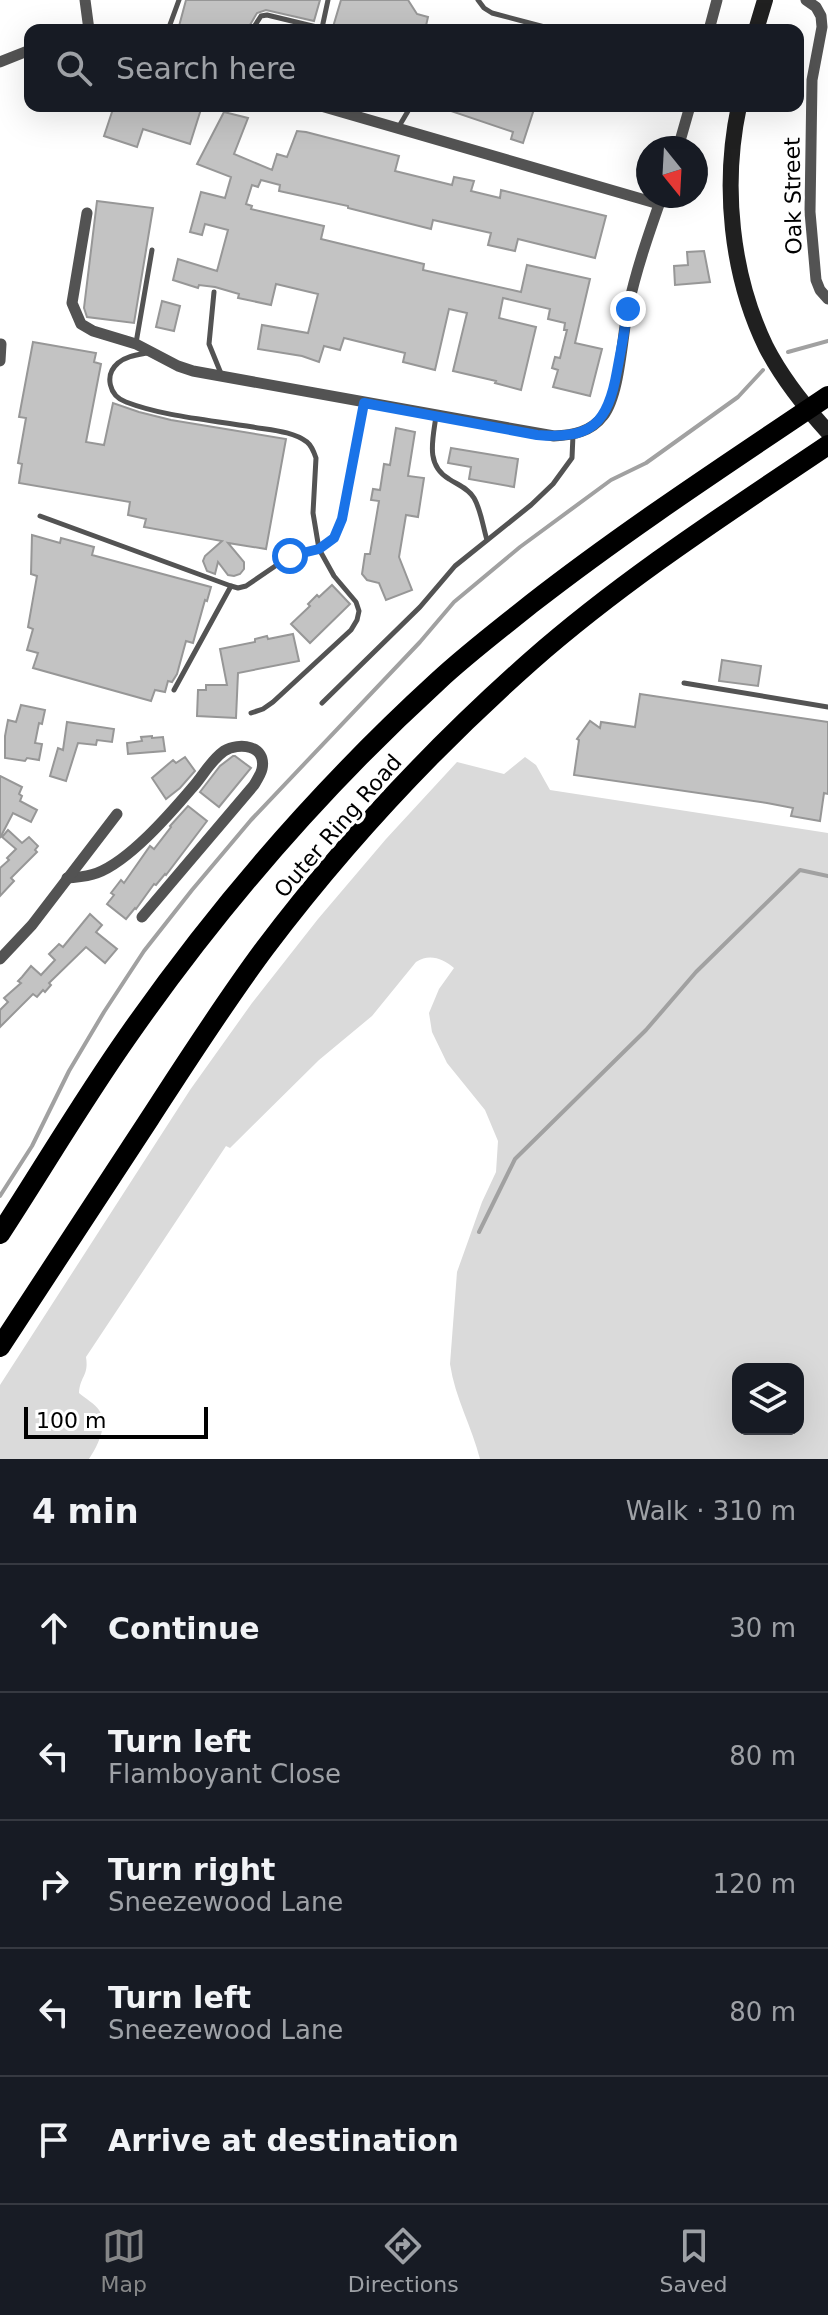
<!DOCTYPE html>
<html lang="en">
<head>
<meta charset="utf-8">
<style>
	:root { --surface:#171b24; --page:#20242c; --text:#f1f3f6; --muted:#9ea1a6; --line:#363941; --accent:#858687 }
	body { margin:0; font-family:"DejaVu Sans",sans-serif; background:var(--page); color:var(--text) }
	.controls { position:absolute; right:24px; bottom:24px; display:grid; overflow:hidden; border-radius:16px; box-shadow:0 8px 32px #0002 }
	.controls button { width:72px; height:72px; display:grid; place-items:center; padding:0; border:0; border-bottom:2px solid var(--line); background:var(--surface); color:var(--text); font:40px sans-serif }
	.compass { position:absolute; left:636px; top:136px; width:72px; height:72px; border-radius:50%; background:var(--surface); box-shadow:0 8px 32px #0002; rotate:162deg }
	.scale { position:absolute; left:24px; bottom:20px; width:184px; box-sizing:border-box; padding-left:8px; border:4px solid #000; border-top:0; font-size:22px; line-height:28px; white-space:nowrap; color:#000; -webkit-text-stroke:6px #fff; paint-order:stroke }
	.stop { position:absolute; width:24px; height:24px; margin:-18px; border:6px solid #1a73e8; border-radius:50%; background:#fff }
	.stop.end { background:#1a73e8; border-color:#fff; box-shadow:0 2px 8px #0008 }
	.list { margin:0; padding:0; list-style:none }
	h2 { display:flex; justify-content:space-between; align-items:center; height:104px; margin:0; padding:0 32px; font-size:34px }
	h2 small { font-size:26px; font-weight:400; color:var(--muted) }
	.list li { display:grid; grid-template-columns:52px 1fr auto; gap:24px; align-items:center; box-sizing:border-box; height:128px; padding:0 32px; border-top:2px solid var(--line) }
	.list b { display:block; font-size:30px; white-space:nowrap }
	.list p { margin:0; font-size:26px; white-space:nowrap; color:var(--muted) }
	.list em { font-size:26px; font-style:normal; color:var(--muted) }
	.icon { flex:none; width:44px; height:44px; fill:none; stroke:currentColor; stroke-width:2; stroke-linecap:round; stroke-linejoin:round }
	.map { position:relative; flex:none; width:828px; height:1459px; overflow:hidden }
	.search { position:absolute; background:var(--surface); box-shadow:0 8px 32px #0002; left:24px; right:24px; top:24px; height:88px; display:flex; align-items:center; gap:20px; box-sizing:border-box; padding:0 28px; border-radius:16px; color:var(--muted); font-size:30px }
	.sheet { height:744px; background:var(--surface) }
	nav { display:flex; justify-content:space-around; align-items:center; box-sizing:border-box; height:112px; border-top:2px solid var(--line); background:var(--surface); font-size:22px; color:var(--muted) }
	nav a { display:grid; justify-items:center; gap:4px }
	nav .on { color:var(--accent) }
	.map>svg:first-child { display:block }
	.green { fill:#dadada; fill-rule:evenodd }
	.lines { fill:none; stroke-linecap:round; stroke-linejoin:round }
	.stream { stroke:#a1a1a1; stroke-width:4 }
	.building { fill:#c3c3c3; stroke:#979797; stroke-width:2 }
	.lane { stroke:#535353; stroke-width:5 }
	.street { stroke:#535353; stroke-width:11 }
	.secondary { stroke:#202020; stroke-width:16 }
	.highway { stroke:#000; stroke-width:20 }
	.route { stroke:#1a73e8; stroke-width:10 }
	.labels { text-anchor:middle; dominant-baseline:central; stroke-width:7; stroke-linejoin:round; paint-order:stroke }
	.street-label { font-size:22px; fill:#000; stroke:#fff }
</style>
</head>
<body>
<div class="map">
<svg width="828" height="1459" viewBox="0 0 828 1459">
	<rect width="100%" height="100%" fill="#fff"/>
	<path class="green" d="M525,757l11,8 14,25 278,43v626h-348c-8,-32 -25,-61 -30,-95l7,-92 25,-70 14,-30 2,-31 -13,-31 -38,-47 -15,-31 -3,-19 10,-24 15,-21c-11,-9 -24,-15 -38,-6l-44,54 -53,44 -89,88 -4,-2 -140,211c3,19 -6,19 -7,36 6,5 16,11 20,17 10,15 -2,37 -10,49h-89v-74l190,-295 62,-87 66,-84 68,-80 71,-77 47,12zM798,1369v60h-60v-60z"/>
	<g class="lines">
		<g class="stream">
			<polyline points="788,352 828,341"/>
			<polyline points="0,1196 32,1146 69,1071 104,1012 144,951 192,890 251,820 420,642 454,602 520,547 611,480 646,463 738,397 763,370"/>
			<polyline points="479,1232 515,1159 646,1030 696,972 800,870 828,876"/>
		</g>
	</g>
	<g class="building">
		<polygon points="186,0 320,0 314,21 266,10 257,13 247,30 178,30"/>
		<polygon points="341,0 408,0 417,14 428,17 425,30 364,30 351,27 351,30 334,30 333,27"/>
		<polygon points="114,106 202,106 190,144 143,129 137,147 104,136"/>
		<polygon points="443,106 535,106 523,143 511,139 513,132 442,108"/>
		<polygon points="224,112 248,118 234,154 272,170 277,154 287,157 297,131 306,132 399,156 395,171 452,185 454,177 474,181 471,191 500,198 501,190 606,216 595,258 518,239 515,251 488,245 491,233 433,220 431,229 348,208 348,206 279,191 280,185 261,180 258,187 252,185 246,204 252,206 251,209 324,226 321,239 424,264 423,270 521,292 527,265 590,279 575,343 602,349 590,396 553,387 558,370 552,368 555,357 560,358 567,330 564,330 565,323 548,319 550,309 503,298 499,318 536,327 521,390 495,383 496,381 453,371 467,313 449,309 435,370 403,362 405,353 344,338 340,350 324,346 319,362 302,356 258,349 262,325 308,333 318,294 276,284 271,305 238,298 239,294 215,287 199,285 198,288 173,280 178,259 217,271 228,230 205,224 202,235 190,232 201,192 225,198 231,177 197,164"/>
		<polygon points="97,201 153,208 134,323 87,317 84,308"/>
		<polygon points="704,251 710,282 675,285 674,266 688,265 687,252"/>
		<polygon points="162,301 180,306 174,331 156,327"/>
		<polygon points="33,342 96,353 94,362 101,364 86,442 104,445 113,403 139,412 171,420 286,439 266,549 228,543 244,562 244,569 240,574 234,576 228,575 218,562 215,574 207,571 203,561 205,556 222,541 144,527 146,519 128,515 130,502 19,483 22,464 18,463 26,418 19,417"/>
		<polygon points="396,428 415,432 408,476 424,478 418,517 406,515 399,557 412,590 386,600 379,583 367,580 362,574 365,554 370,554 379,501 371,500 373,489 380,490 384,464 390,465"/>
		<polygon points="451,448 518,459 514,487 469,479 471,467 448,463"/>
		<polygon points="32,535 60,543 61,538 94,547 92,555 211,587 207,601 205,600 193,643 186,641 177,674 172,682 168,681 165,692 155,690 151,701 33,668 38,653 27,650 33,629 28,627 37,576 31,574"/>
		<polygon points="332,585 350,604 310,643 291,624 310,606 308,604 317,595 319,597"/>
		<polygon points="293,634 299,661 238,673 236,718 197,716 198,690 206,690 206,685 227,685 220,649 255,642 255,639 267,636 268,639"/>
		<polygon points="722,660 761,666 758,686 719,681"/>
		<polygon points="640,694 828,722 828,794 824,793 820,821 791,816 793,808 767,803 574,775 579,740 577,739 590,721 600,728 601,722 635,727"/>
		<polygon points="21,705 45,710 42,724 39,723 35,743 42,744 39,760 27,758 25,761 5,758 5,736 8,720 16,722"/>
		<polygon points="67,722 114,729 112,742 97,740 96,745 78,743 66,781 50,776 58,748 63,750"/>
		<polygon points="152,736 152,738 163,737 165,751 128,754 127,743 142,741 141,737"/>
		<polygon points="233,756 235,756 251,768 219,807 200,792 220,766"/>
		<polygon points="185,757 195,771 180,788 166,799 152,778 173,760 176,763"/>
		<polygon points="0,776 22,787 19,794 22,796 20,801 37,810 31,822 13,813 0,838"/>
		<polygon points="188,806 207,821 166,875 165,874 156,885 154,884 136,909 135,908 126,919 107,904 114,895 111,893 121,880 124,883 150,846 154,849 171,827 170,826"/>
		<polygon points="8,830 22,843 29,837 38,846 35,850 37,852 11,878 14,881 0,896 0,868 9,860 7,858 16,849 2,837"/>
		<polygon points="90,914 102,925 96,932 117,949 105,963 86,947 49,983 51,985 45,992 43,990 37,997 33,994 0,1027 0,1010 8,1002 4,998 21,983 18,981 22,977 31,966 41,975 55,960 49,954 59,944 63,947"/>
	</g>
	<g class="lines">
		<g class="lane">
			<polyline points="478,0 484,8 492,13 556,30"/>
			<polyline points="322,28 328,0"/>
			<polyline points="168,30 179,0"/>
			<polyline points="252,30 261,16 267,15 329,30"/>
			<polyline points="398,128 411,106"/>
			<polyline points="214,292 209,344 222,376"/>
			<polyline points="136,343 152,250"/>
			<path d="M147,353c-10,2 -20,3 -29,10 -14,12 -9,33 8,39 39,15 86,18 127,25 17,3 40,4 54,15 5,4 7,10 9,16l-3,55 6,36 15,27 22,26 3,9 -2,9 -6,10 -78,72 -10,7 -12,4"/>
			<path d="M436,416c-3,23 -11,49 13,63 9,6 19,9 25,19 7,12 9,29 13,42"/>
			<polyline points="40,516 231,586 238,588 246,586 290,556 319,549 334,538 342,519 364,404"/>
			<polyline points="684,683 828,707"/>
			<polyline points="174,690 231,586"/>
			<polyline points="322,703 420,607 455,566 531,505 553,484 572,458 573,435"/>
		</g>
		<g class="street">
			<polyline points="85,0 89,30"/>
			<polyline points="806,0 816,7 821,16 822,27 812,80 810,212 816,280 820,290 828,299"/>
			<polyline points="709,30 717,0"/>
			<polyline points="0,62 30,50"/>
			<polyline points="321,106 659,204"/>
			<polyline points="678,148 690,106"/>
			<path d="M87,213l-15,90 9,21 12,7 43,13 42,22 15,5 361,65c19,-1 37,-4 49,-20 17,-21 19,-80 25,-108 8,-38 21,-75 34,-112"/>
			<polyline points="0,361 1,344"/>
			<path d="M67,878c10,-1 20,-1 30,-5 32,-12 72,-58 95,-85 11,-12 18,-27 32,-37 15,-9 43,-6 38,18 -1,5 -5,11 -8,16l-112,132"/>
			<polyline points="0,959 32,925 117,814"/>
		</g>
		<g class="secondary">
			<polyline points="756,30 765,0"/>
			<path d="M739,106c-17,79 -8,169 27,241 16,31 39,60 62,85"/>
		</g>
		<g class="highway">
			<path d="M0,1234c43,-66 83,-134 128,-198 90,-129 194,-249 310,-355 29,-27 62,-52 93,-77 95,-74 196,-140 297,-208"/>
			<path d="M0,1347c50,-76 100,-152 150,-229 37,-57 74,-115 115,-170 77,-102 170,-202 266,-287 92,-81 196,-148 297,-216"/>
		</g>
	</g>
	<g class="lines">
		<path class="route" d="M290,556l29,-7 15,-11 8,-19 22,-116 173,32c55,5 71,-12 80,-64 4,-21 8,-42 11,-62"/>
	</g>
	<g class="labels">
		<g class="street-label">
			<text transform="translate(793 196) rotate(-91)">Oak Street</text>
			<text transform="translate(338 826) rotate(-49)">Outer Ring Road</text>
		</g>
	</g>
</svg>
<div class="controls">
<button><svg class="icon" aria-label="layers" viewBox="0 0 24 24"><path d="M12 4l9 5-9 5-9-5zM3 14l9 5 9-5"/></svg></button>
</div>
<svg class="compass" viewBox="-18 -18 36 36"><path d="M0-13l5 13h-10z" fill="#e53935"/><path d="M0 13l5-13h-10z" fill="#9ea1a6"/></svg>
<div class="scale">100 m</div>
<div class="stop" style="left:290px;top:556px"></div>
<div class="stop end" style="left:628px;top:309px"></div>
<div class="search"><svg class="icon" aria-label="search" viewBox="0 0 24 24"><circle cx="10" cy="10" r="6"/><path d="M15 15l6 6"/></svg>Search here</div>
</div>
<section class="sheet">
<h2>4 min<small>Walk · 310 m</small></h2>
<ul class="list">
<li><svg class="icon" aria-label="ahead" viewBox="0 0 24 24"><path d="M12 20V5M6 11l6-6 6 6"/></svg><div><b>Continue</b></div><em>30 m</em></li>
<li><svg class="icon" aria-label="left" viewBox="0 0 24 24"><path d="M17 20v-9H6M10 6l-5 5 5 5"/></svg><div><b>Turn left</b><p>Flamboyant Close</p></div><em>80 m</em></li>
<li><svg class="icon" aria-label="right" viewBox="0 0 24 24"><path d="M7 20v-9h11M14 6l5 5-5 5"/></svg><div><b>Turn right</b><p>Sneezewood Lane</p></div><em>120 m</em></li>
<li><svg class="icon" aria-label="left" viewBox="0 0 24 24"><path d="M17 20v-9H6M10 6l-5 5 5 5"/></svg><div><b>Turn left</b><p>Sneezewood Lane</p></div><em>80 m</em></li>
<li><svg class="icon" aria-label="arrive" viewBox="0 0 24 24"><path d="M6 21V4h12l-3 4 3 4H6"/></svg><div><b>Arrive at destination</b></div></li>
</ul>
</section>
<nav>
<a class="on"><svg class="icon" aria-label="map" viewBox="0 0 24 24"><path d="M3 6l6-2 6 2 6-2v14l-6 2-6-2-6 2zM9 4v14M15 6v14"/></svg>Map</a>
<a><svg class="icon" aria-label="directions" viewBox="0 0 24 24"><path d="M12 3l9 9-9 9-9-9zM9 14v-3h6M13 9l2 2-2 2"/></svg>Directions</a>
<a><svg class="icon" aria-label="saved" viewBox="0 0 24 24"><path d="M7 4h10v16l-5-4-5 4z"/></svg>Saved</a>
</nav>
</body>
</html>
